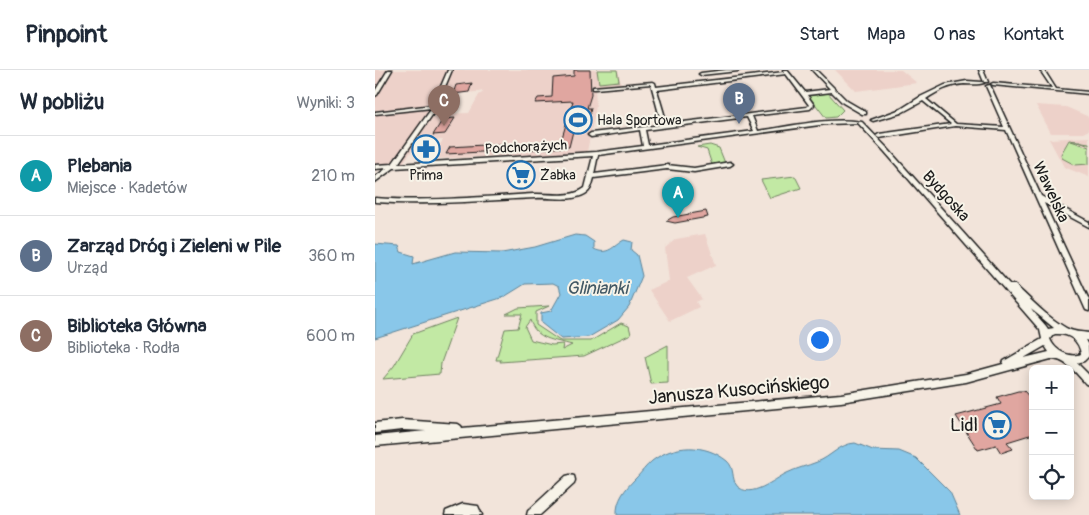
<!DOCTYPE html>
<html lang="pl">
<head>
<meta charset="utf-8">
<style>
	:root { --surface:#fff; --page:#f2f2f3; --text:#1f2937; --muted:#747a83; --line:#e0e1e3; --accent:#1f6fb2 }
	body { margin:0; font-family:Pangolin,sans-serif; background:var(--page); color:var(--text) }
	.controls { position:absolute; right:15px; bottom:15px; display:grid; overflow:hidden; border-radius:8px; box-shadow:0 2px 12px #0003 }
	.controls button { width:45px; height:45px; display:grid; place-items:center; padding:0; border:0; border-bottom:1px solid var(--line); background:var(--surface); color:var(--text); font:25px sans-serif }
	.you { position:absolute; left:444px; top:269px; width:18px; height:18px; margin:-12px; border:4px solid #fff; border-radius:50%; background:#1a73e8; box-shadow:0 0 0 8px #1a73e833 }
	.badge { display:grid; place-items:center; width:32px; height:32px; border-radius:50%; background:var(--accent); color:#fff; font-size:16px; font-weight:700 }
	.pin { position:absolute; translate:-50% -41px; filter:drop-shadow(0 1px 2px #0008) }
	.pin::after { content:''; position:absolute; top:26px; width:18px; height:15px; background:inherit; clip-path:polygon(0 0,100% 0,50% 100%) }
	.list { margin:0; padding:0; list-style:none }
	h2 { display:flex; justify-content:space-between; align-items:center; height:65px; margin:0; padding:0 20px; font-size:21px }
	h2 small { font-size:16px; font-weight:400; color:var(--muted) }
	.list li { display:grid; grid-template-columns:32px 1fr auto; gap:15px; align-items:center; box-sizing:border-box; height:80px; padding:0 20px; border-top:1px solid var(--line) }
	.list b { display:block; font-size:19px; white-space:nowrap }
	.list p { margin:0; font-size:16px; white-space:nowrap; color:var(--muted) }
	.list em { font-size:16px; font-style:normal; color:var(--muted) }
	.icon { flex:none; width:28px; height:28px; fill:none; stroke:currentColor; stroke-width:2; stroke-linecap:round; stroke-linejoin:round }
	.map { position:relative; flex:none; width:714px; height:445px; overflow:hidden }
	header { display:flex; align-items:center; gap:30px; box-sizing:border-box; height:70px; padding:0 25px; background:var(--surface); border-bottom:1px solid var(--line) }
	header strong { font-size:24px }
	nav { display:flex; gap:28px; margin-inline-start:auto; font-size:18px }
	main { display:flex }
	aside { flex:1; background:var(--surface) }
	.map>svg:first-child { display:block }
	.built { fill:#edd1c9; fill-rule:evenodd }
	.green { fill:#c2e9a4; stroke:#6f8260; fill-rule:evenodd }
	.water { fill:#89c7e9; stroke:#5d8397 }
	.building { fill:#e0a6a0; stroke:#1c1c1c }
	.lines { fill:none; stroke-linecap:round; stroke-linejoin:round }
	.minor-casing { stroke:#1c1c1c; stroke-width:3 }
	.minor { fill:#f7f3e8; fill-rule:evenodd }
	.labels { text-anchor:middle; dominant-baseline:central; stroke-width:4; stroke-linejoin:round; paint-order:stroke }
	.far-poi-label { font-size:14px; fill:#1c1c1c; stroke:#f7f3e8; text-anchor:start }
	.far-street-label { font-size:14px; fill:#1c1c1c; stroke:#f7f3e8 }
	.street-label { font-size:16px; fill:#1c1c1c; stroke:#f7f3e8 }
	.water-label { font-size:18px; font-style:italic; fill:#425864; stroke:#f7f3e8 }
	.near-street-label { font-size:19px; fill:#1c1c1c; stroke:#f7f3e8 }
	.near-poi-label { font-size:19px; fill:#1c1c1c; stroke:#f7f3e8; text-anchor:end }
</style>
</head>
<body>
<header>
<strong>Pinpoint</strong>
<nav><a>Start</a><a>Mapa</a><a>O nas</a><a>Kontakt</a></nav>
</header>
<main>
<aside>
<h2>W pobliżu<small>Wyniki: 3</small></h2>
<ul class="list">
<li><span class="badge" style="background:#0f9aa8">A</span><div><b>Plebania</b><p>Miejsce · Kadetów</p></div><em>210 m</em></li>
<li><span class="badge" style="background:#5c6f8a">B</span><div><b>Zarząd Dróg i Zieleni w Pile</b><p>Urząd</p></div><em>360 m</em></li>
<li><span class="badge" style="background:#8d6e63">C</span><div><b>Biblioteka Główna</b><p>Biblioteka · Rodła</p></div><em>600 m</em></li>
</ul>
</aside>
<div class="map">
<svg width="714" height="445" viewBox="0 0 714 445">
	<rect width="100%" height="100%" fill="#f2e4da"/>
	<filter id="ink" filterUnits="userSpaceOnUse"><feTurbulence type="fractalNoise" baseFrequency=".02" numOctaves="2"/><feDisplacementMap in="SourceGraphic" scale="10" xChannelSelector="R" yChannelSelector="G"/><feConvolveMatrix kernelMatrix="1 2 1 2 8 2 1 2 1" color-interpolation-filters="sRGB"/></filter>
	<g filter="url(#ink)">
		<g class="built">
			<path d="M0,0h243l3,14 -26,4 1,18 -9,46 -156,7 12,-19 -24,1 -16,22 -28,1zM110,21l-6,4 -10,18 -32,1 -8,11 18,-30z"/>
			<polygon points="460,0 526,0 542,13 481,21"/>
			<polygon points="661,35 691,37 714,47 714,60 708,63 676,63"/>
			<polygon points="714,67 714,107 689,97 674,69"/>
			<polygon points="330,164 341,195 312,208 327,229 321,232 324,237 295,251 274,220 294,211 290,178 301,169"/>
		</g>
		<g class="green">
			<polygon points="222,0 242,0 244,11 224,13"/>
			<polygon points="453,23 468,40 461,47 451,48 434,26"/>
			<polygon points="694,70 714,73 714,75 705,71 696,71 714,77 714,94 700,95 687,88 686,84"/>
			<polygon points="335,75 344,78 350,93 337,95 332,80 322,77"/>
			<polygon points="420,106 426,118 395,128 386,110"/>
			<path d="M174,236l-13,6v13l24,16h31l30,-18 8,3 2,8 -47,22 -84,6 1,-2h-5l9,-31 13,-1 4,-14h-16l12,-6zM155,250c6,20 25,20 42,25l-10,5 1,-6 -11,1 -21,-5 -6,-13z"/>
			<polygon points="82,248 66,293 65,304 8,309 19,296 38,264"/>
			<polygon points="293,275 293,313 276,314 270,287"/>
		</g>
		<g class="water">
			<path d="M200,165l10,1 9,6v7c14,7 19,-3 30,-9l8,2 -1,8 6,5 5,21 -13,31 -11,13 -29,17 -28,2 -20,-16v-10l10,-2 10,-18 -2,-7 -6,-3 -28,1 -21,13 -129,41v-94l24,2 2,6 13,4 -1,8 42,-12 47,1 33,-6z"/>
			<path d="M480,373l18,7 26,1 17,7 34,34 10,23h-343c-1,-15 8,-26 19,-37 5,-5 10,-12 16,-17 22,-17 53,-18 75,0 8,7 4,17 10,25 14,14 37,-7 50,-13 10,-5 20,-7 30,-11 14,-5 22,-18 38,-19z"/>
		</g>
		<g class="building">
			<polygon points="199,0 215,0 216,25 212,38 216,38 211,60 198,61 194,77 147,80 149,73 186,71 198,31 160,33 163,28 177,27 178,8 199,6"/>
			<polygon points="97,13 94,22 78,24 81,15"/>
			<polygon points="80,48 70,64 58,65 68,49"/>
			<polygon points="126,74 123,81 71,84 75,77"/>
			<polygon points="331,141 333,147 300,153 291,151 298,147"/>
			<polygon points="643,321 649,321 658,331 658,364 632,372 638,379 626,383 621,375 603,380 581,346 626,334 622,327"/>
		</g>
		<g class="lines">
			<g class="minor-casing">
				<g id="minor">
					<polygon points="13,0 17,0 2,25 0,26 0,21"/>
					<path d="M73,0h4l-17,41 -37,53 198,-12 47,-6 -3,-16 -49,7 -3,-2 3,-2 71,-8 -11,-41 -56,5h-2v-2l60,-5 2,1 1,4 128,-15 -1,-2h4l18,22 25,-3 -18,-19h4l31,31 19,11v2h-4l-19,-11 -11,-11 -25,3 7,10 -4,4 -58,7 6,15c34,-5 71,-14 104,-9l27,28 121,135h5c16,15 32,32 51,43 6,4 16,4 23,5v8l-4,-1 3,5 1,11 -5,5 -7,2 12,12v10l-3,-1c-10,-11 -20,-25 -35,-25l-85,23 -125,20 -466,44v-10l51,-5 -24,-1 -27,3v-10l27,-3 56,4 3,2 1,2 379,-34 125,-20 37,-10 1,-3 38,-22 -2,-9 -155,-178 -27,-29 -31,1 -229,31 -4,19 73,-9 27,3 36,-6 3,2 -3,2 -36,6 -27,-3 -73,9c-2,6 -2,12 -9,16 -14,8 -33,3 -49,4 -54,2 -107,8 -161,4v-4c53,4 105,-1 158,-4 17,-1 37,5 52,-6l8,-32 -199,12 -19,14v-5l12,-9 -12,1v-4l17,-1 40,-56 -57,6v-2l58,-7zM411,4l23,31 -2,2 -140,17 -10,-34zM372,47l7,14 -106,14 -3,-15zM656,239l23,19 -6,1 -2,-3zM680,264c14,-1 24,6 26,20 -12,5 -27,-4 -31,-15l3,-4zM670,276l4,6 -25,6z"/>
					<polygon points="351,0 365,0 363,1 326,5 324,4 326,3"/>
					<polygon points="604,0 608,0 613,12 609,12"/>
					<polygon points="665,0 669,0 681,19 714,22 714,24 618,15 616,14 618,13 677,18"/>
					<path d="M592,11l15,1 2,1c-6,2 -13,1 -20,1 -15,1 -26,7 -38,15l30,25 48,3 -18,-41 4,-1 51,111 48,26v5l-45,-24 45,97v11l-3,-1 -1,-2 -79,-178 -51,-4 -76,12 -3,-2 3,-2 72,-10 -28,-23 -22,12 -28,8 -2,-1 30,-11 19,-12 25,-12z"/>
					<polygon points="195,405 199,406 200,410 199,414 165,445 152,445 153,441 191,406"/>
					<polygon points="88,434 103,436 107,445 70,445 71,441"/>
				</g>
			</g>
			<use href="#minor" class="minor"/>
		</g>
	</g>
	<defs>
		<g id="stadium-ring" transform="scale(1.4375)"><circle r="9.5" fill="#f7f3e8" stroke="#1f6fb2" stroke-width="1.5"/><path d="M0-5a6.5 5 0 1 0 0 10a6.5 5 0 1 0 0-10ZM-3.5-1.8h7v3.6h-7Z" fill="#1f6fb2"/></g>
		<g id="pharmacy-ring" transform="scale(1.4375)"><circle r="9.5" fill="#f7f3e8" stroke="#1f6fb2" stroke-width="1.5"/><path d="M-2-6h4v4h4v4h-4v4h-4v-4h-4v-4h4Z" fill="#1f6fb2"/></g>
		<g id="supermarket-ring" transform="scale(1.4375)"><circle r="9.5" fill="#f7f3e8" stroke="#1f6fb2" stroke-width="1.5"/><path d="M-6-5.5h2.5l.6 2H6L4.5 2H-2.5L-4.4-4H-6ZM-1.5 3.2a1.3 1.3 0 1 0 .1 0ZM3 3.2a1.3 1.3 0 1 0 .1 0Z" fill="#1f6fb2"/></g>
	</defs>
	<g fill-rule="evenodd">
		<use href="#stadium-ring" x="203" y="50"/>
		<use href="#pharmacy-ring" x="51" y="79"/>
		<use href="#supermarket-ring" x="146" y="105"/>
		<use href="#supermarket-ring" x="622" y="355"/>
	</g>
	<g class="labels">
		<g class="far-poi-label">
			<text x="222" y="50">Hala Sportowa</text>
			<text x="51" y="105" text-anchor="middle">Prima</text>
			<text x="165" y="105">Żabka</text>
		</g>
		<g class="far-street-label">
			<text transform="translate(151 77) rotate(-3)">Podchorążych</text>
		</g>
		<g class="street-label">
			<text transform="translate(676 122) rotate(65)">Wawelska</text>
			<text transform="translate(571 126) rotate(48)">Bydgoska</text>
		</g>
		<g class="water-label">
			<text x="222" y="218">Glinianki</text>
		</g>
		<g class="near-street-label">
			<text transform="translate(364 320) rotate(-5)">Janusza Kusocińskiego</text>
		</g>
		<g class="near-poi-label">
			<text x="603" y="355">Lidl</text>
		</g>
	</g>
</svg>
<div class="controls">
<button>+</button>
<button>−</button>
<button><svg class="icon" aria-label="locate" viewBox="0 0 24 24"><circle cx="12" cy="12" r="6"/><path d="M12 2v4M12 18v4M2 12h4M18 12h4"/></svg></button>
</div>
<div class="you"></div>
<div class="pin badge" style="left:303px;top:148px;background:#0f9aa8">A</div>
<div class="pin badge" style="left:364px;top:54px;background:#5c6f8a">B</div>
<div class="pin badge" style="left:69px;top:56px;background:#8d6e63">C</div>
</div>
</main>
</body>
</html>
